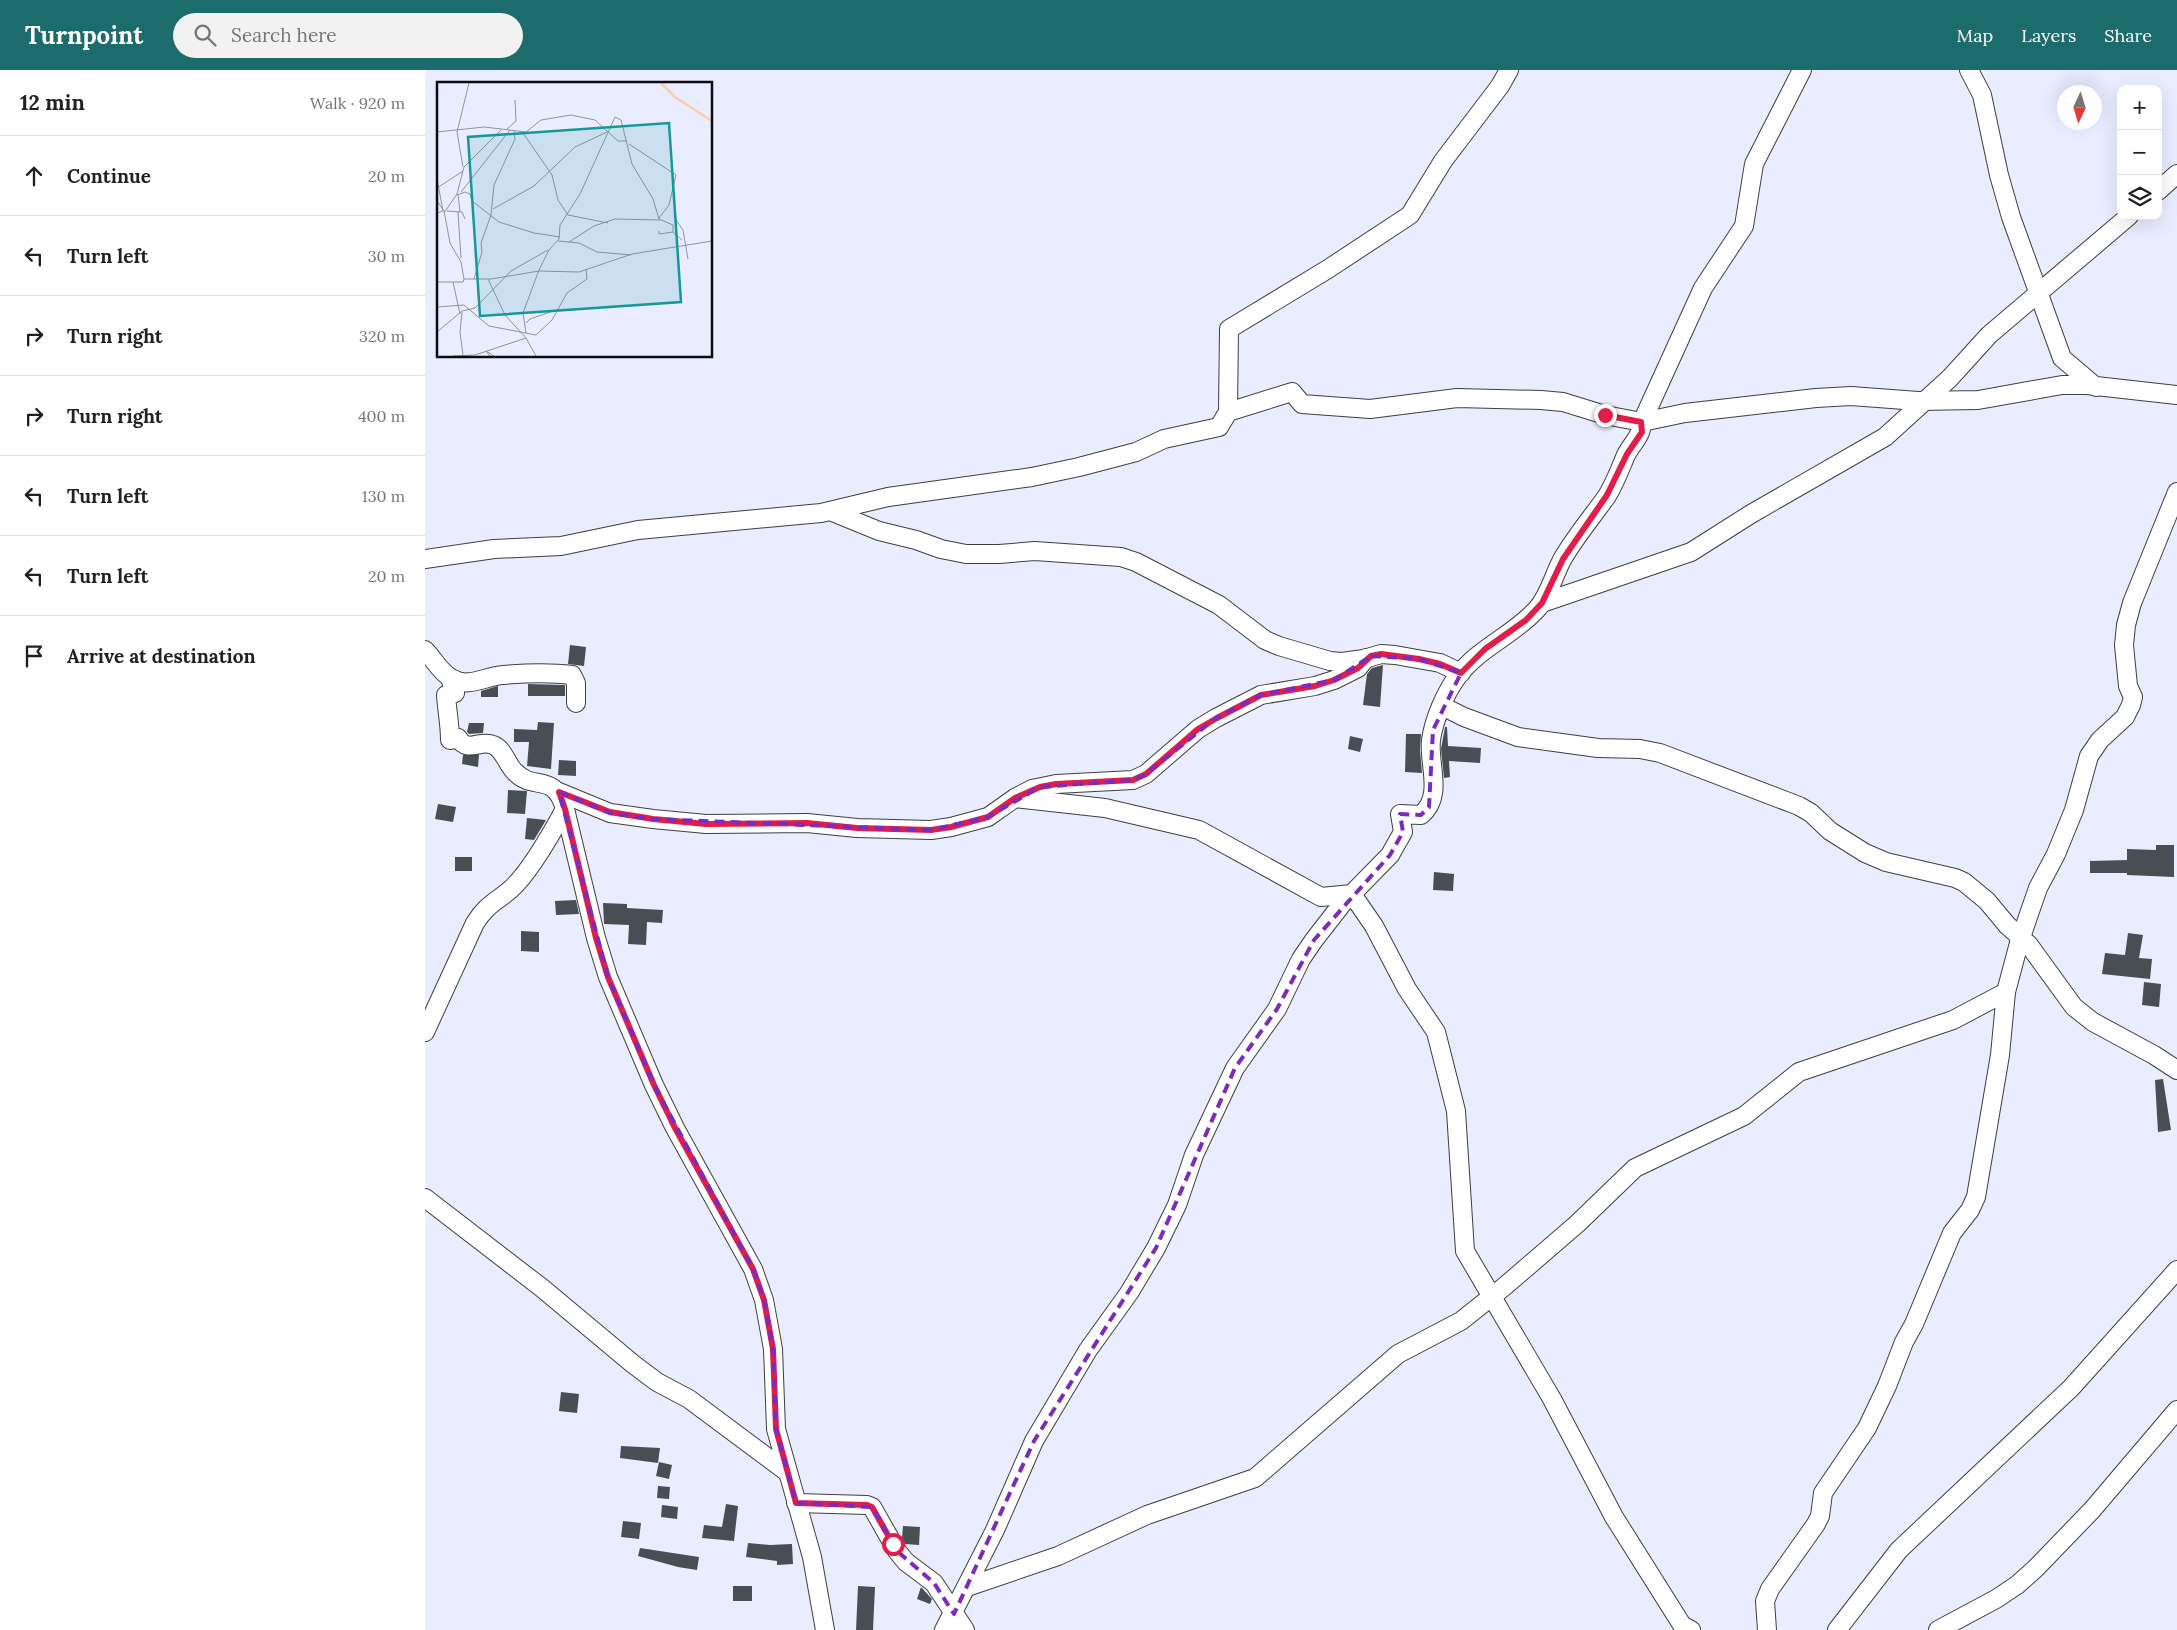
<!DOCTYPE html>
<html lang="en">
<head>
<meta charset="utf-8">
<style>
	:root { --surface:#fff; --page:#f2f2f2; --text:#202124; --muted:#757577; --line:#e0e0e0; --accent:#1c6c6e }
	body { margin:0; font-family:Lora,serif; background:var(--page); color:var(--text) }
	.controls { position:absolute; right:15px; top:15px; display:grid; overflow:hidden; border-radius:10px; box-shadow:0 5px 20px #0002 }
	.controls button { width:45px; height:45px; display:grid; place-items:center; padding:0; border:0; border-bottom:1px solid var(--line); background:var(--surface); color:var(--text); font:25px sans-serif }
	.compass { position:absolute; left:1632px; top:15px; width:45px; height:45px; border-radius:50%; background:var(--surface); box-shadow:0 5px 20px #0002; rotate:184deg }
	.stop { position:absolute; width:15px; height:15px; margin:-11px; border:4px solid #e11d48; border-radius:50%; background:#fff }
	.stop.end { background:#e11d48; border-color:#fff; box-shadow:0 1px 5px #0008 }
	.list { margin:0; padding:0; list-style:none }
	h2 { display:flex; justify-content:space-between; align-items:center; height:65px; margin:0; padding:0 20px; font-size:21px }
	h2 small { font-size:16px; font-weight:400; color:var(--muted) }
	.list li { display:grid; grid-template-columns:32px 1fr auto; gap:15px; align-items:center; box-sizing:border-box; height:80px; padding:0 20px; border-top:1px solid var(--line) }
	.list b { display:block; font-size:19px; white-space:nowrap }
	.list em { font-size:16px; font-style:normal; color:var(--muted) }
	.icon { flex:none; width:28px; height:28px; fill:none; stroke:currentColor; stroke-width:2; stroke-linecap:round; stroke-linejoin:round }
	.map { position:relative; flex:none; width:1752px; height:1560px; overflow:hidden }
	header { display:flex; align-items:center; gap:30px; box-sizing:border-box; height:70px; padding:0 25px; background:var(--accent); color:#fff }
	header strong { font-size:24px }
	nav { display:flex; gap:28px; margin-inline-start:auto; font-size:18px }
	.search { width:350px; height:45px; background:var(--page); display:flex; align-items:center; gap:12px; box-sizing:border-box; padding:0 18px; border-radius:28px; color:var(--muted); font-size:19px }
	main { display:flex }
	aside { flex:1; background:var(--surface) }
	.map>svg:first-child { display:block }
	.building { fill:#474f55 }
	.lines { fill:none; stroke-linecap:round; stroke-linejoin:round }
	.street-casing { stroke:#3f3f3f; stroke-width:20 }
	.street { stroke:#fff; stroke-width:18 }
	.route { stroke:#e11d48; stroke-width:6 }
	.marked { fill:none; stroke:#7b2cbf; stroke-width:4; stroke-dasharray:10 6; stroke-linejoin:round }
	.inset-river { fill:none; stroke:#fccda9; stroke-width:2.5 }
	.inset-road { fill:none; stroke:#91939e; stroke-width:1 }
	.view { fill:#14989a; fill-opacity:0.15; stroke:#14989a; stroke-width:2.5 }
	.inset-edge { fill:none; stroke:#0c0c0c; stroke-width:2.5 }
</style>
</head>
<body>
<header>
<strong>Turnpoint</strong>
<div class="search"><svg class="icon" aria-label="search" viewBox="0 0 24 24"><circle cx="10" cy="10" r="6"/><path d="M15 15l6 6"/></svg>Search here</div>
<nav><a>Map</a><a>Layers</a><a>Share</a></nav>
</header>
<main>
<aside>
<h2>12 min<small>Walk · 920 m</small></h2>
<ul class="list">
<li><svg class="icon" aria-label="ahead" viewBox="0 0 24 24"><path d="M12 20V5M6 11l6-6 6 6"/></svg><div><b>Continue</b></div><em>20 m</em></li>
<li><svg class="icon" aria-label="left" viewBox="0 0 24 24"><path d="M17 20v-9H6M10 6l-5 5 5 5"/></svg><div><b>Turn left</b></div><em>30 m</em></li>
<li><svg class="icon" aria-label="right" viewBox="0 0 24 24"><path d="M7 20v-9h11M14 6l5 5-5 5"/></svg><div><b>Turn right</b></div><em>320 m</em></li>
<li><svg class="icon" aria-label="right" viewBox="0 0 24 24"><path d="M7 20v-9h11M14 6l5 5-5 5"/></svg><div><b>Turn right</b></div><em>400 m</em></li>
<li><svg class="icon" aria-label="left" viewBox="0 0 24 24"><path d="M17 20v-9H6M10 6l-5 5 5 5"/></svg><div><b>Turn left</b></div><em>130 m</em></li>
<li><svg class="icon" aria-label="left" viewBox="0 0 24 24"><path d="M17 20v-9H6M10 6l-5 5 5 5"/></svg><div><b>Turn left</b></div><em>20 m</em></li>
<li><svg class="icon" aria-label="arrive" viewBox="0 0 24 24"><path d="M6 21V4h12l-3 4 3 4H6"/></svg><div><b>Arrive at destination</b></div></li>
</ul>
</aside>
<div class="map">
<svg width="1752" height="1560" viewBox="0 0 1752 1560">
	<rect width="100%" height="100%" fill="#eaedff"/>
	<g class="building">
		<polygon points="145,575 161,577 159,596 143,594"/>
		<polygon points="958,595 955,637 938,635 942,604 947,598"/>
		<polygon points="103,614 140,615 140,626 103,626"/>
		<polygon points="73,616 73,627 56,627 56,621"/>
		<polygon points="113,652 129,653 126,699 102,696 104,672 89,672 89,659 112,660"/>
		<polygon points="44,653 59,653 58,663 44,664 42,662"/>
		<polygon points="1020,657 1022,657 1023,676 1056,678 1055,693 1024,691 1025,707 1019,708 1016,679"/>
		<polygon points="981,664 996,664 995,680 997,703 980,702"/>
		<polygon points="925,666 938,669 935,682 923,679"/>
		<polygon points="38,685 54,685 53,697 37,694"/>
		<polygon points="134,690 151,691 151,706 133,705"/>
		<polygon points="83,720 102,721 100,744 82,743"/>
		<polygon points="13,734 31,737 28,752 10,749"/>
		<polygon points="102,748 121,750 109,770 100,769"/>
		<polygon points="1731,775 1749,775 1749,807 1702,805 1702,803 1665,803 1665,791 1702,790 1702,779 1731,780"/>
		<rect x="30" y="787" width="17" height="14"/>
		<polygon points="1009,802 1029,804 1028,821 1008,820"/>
		<polygon points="151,830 154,844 131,845 130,831"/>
		<polygon points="178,833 202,834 202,838 238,840 237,853 222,852 221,875 203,874 204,855 179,854"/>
		<polygon points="96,861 114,862 114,882 96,881"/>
		<polygon points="1703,863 1718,865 1714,888 1727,889 1725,909 1677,904 1680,883 1700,885"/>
		<polygon points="1719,912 1736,914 1734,937 1717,935"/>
		<polygon points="1738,1009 1746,1060 1733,1062 1730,1010"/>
		<polygon points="136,1322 154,1324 152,1343 134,1341"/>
		<polygon points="196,1376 235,1378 233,1393 195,1388"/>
		<polygon points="234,1392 247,1395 244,1409 231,1406"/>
		<polygon points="233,1416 245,1417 244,1429 232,1428"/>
		<polygon points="301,1434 313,1436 309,1471 277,1468 279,1455 297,1457"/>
		<polygon points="237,1435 253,1437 252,1449 236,1447"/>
		<polygon points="198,1451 216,1453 214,1469 196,1467"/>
		<polygon points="478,1456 495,1457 494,1475 480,1474 477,1468"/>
		<polygon points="323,1473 345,1475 367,1474 368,1494 352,1495 352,1491 321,1487"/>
		<polygon points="215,1478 274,1487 272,1500 253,1497 213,1486"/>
		<rect x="308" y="1516" width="19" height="15"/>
		<polygon points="433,1516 450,1517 448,1560 431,1560"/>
		<polygon points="496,1517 507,1529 505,1534 492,1529"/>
	</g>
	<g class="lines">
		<g class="street-casing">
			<g id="street">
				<polyline points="1544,0 1557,25 1574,105 1586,147 1637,288 1671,317"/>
				<polyline points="1733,121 1752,104"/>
				<polyline points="803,342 804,259 903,199 985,145 1018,91 1075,16 1084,0"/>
				<polyline points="405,441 454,461 491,470 516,479 541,484 574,484 610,481 696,487 711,492 794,535 840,570 854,576 905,591 917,592 939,589 956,584 970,585 1015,593 1036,603"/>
				<polyline points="0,489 69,479 136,476 213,460 396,443 463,427 607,407 654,397 711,382 739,369 794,357 803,342 867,322 877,334 945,339 1032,328 1116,330 1138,332 1180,345 1217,352 1260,343 1391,328 1426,326 1493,331 1553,330 1637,315 1662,315 1752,325"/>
				<polyline points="1117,533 1266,482 1326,444 1460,367 1525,308 1564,265 1704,146"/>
				<path d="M0,580c8,8 16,23 26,28 18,11 34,-2 52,-3 23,-2 46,-3 69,0l4,8v20"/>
				<path d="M25,608l5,15 -9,2c1,16 4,29 4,45l8,-2c10,16 22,1 35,7 11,4 14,20 22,27 19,20 39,-1 50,37l31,129 12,39 46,108 21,43 78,141 11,31 9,49 3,80 36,128 13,73"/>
				<polyline points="1017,636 1039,647 1093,667 1173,678 1215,679 1235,683 1374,736 1386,743 1405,761 1440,783 1461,792 1530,808 1539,812 1562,831 1582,855 1604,875 1649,937 1668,952 1729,985 1752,1000"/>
				<polyline points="134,722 185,743 228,749 281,754 382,753 432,758 506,760 526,757 563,747 590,728 607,719 631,714 708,710 721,704 773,659 791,648 836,625 890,616 909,610 933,598 941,588"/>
				<polyline points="590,728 680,738 774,760 896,827 927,824 949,856 982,919 1011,962 1031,1041 1040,1181 1127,1329 1189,1447 1257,1555 1266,1560"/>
				<path d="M0,962l50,-109c12,-19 21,-21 36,-34 18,-16 42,-58 54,-80"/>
				<polyline points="0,1128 117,1218 208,1294 232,1312 264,1329 362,1402"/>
				<polyline points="371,1433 442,1435 447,1437 472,1481 481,1492 509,1513 540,1560"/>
				<polyline points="542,1517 633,1486 722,1445 830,1408 973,1284 1036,1251 1080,1216 1152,1154 1210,1098 1319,1046 1374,1002 1528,950 1581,922"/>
				<path d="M519,1560l51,-100 39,-89 54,-91 41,-57 27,-45 21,-43 17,-50 41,-87 42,-59 24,-50 13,-19 28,-36 48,-49 13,-23 -3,-18 21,1c23,-19 7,-51 10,-75 3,-21 14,-46 26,-63 21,-29 57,-42 80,-68 12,-13 17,-35 26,-51 13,-22 29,-41 44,-62 8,-13 13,-27 19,-41 6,-12 16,-19 16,-33l61,-134 41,-62 10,-62 48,-94"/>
				<polyline points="1342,1560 1340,1531 1345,1519 1391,1454 1395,1446 1398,1423 1442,1358 1462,1316 1479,1272 1489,1254 1527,1163 1545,1140 1551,1127 1575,985 1581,922 1594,873 1613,818 1631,784 1649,740 1664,686 1675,670 1700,647 1706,635 1708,627 1703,616 1699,575 1701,555 1707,533 1752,422"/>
				<polyline points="1412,1560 1474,1480 1646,1318 1752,1200"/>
				<polyline points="1513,1560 1571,1529 1592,1515 1610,1499 1667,1440 1752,1340"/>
			</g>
		</g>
		<use href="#street" class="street"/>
	</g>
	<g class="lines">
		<polyline class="route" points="468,1474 447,1437 442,1435 371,1433 351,1359 348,1279 339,1230 328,1199 250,1058 229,1015 183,907 171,868 140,739 134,722 185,742 228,749 281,754 382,753 432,758 506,760 526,757 563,747 590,728 615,717 631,714 708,710 721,704 773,659 792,648 836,625 890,616 909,610 933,598 946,586 956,584 994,589 1015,594 1036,603 1060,579 1101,550 1117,533 1138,489 1182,425 1202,384 1217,362 1216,352 1180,345"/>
	</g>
	<path class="marked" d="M946,586l48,3 42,14 -28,57 -4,77 -8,8 -21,-1 3,18 -13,23 -76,85 -37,69 -42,59 -79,180 -122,193 -80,173 -20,-31 -37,-32 -25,-44 -76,-4 -20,-74 -3,-80 -9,-49 -11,-31 -99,-184 -46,-108 -49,-185 51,21 43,6 278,11 57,-13 52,-30 93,-7 13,-6 70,-56 45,-23 73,-15z"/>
	<g transform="translate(12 12)">
		<rect width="275" height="275" fill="#eaedff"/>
		<path class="inset-river" d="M224,1l14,14 37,24"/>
		<path class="inset-road" d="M70,47l9,-8 -1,-21M0,50l47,-5 42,5 15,-12 30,-5 24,5 23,21h9M86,51l29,42 6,25 10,15 40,8M192,62l47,31 -7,30 -10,13M26,85l-6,-35 12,-49M0,97l6,32 -6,2M0,106l26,-17M24,110l49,-62M237,110l2,28 7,10 5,29M21,112l2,18M20,113l8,-3 5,2 2,7 27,21 35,11 26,4M0,119l7,10 6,32 11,19 3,17h27l48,-8 40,1 53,-18 80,-13M56,127l41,-23 41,-39 32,-15M10,129l15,1 3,7M21,130l3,46M7,131l13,-19 7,-27 37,-37M222,149v3l14,-2 9,8M121,159l21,2 18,9 34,3M132,160l25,-16 21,-7 45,1M37,197l8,-27 -1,-9 10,-28 3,-30 21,-46 -1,-8M51,197l17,36 21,23 10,18M0,200h26l1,-3M16,200l7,32M0,225l27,-2 25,21 47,9 16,-15 15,-27 20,-14 -1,-10M25,230l-2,20 3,23M89,241l4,-4 26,-9M0,250l25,-21 13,-3 36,-37 37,-21M89,251l-3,-20 16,-43 10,-20 10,-11 1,-14 20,-31 35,-77 6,3 11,44 21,35 6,20 14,6v7M16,274l22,-1 51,-17M53,274l-4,-5 8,5"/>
		<path class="view" d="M232,41l12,179 -201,14 -12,-179z"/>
		<rect width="275" height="275" class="inset-edge"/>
	</g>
</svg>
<div class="controls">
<button>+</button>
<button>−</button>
<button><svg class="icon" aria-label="layers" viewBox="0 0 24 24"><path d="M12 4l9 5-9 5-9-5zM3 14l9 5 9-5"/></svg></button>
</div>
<svg class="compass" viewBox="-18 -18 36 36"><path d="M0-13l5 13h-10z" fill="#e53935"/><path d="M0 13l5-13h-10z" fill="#757577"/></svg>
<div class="stop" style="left:468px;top:1474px"></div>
<div class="stop end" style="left:1180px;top:345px"></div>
</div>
</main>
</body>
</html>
